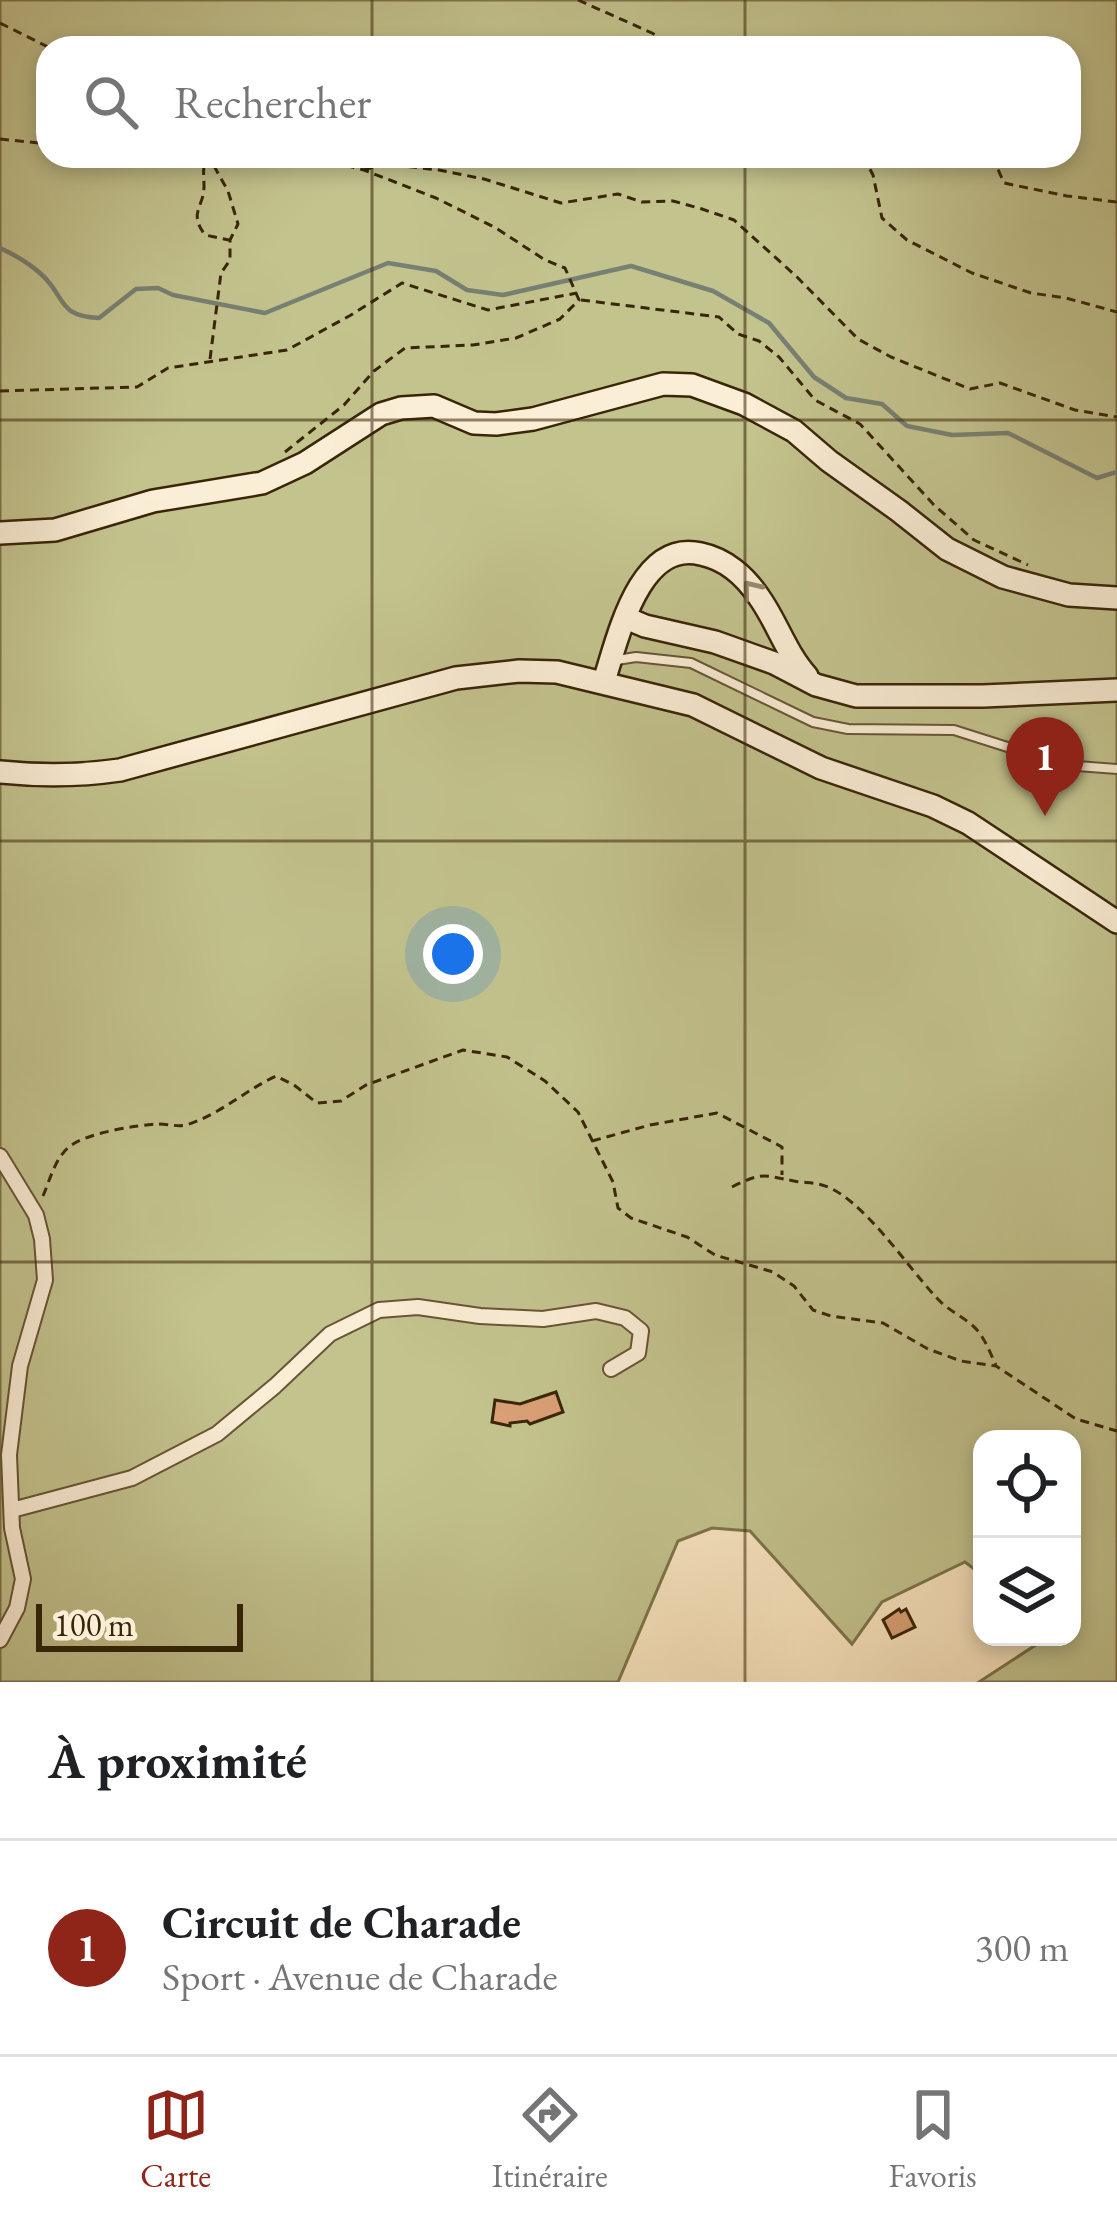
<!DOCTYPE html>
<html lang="fr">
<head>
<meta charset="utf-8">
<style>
	:root { --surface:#fff; --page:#f2f2f2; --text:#202124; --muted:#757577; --line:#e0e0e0; --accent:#8f2418 }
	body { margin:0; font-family:"EB Garamond",serif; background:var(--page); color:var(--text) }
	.controls { position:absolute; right:36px; bottom:36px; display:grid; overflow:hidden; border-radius:24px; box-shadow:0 6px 18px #0003 }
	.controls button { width:108px; height:108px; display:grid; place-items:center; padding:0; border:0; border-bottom:3px solid var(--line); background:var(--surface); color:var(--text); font:60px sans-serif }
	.scale { position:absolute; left:36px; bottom:30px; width:207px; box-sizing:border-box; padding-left:12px; border:6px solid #392508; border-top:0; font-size:33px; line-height:42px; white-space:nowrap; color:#392508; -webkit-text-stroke:9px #fbeed6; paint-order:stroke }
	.you { position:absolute; left:453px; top:954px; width:42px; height:42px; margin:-30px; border:9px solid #fff; border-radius:50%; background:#1a73e8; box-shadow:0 0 0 18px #1a73e833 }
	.badge { display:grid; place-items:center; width:78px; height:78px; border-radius:50%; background:var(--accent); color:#fff; font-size:39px; font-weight:700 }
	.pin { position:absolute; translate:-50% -99px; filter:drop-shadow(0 3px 6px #0008) }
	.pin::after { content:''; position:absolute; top:63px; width:42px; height:36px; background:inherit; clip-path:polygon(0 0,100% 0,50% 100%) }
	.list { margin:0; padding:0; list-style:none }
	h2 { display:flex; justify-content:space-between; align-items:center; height:156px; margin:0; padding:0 48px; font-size:51px }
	h2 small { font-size:39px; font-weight:400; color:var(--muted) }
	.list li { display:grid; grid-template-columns:78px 1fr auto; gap:36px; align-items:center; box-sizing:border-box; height:216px; padding:0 48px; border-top:3px solid var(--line) }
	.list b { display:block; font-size:45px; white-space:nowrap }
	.list p { margin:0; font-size:39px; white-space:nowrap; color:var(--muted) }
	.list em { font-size:39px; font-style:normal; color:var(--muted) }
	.icon { flex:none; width:66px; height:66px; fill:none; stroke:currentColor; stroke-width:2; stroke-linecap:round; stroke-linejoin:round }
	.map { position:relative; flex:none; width:1117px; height:1682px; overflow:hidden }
	.search { position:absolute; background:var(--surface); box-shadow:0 6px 18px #0003; left:36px; right:36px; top:36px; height:132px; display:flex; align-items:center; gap:30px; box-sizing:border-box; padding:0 42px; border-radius:36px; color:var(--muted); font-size:45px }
	.sheet { height:372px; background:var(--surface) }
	nav { display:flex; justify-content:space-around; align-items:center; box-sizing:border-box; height:168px; border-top:3px solid var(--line); background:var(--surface); font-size:33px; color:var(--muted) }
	nav a { display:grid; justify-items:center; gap:6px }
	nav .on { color:var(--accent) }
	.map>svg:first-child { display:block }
	.green { fill:#c3c38e; stroke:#7e744b; stroke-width:3; fill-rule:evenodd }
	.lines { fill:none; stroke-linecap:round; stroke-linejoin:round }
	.stream { stroke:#778073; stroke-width:4.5 }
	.building { fill:#daa077; stroke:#392508; stroke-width:3 }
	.lane-casing { stroke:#695536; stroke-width:12 }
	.street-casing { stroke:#695536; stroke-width:18 }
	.secondary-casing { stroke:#392508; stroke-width:26 }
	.path { stroke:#392508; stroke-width:3; stroke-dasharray:9 6; stroke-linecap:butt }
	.lane { stroke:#fbeed6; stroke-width:8 }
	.street { stroke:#fbeed6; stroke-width:14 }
	.secondary { stroke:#fbeed6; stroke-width:21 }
	.oneway { stroke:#9a8a6f }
	.grid { fill:none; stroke:#392508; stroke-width:3; stroke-opacity:0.55 }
</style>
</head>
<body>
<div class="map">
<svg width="1117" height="1682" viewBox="0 0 1117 1682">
	<rect width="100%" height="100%" fill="#f9e5c0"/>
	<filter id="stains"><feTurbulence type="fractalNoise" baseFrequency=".00167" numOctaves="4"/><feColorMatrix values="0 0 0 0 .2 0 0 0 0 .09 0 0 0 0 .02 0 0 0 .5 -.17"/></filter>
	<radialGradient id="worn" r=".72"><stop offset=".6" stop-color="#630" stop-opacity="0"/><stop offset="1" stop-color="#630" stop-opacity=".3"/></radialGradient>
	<path class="green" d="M0,0h1117v910l-220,-118 220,130v760h-138l69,-45h24v-198h-90v136l-17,-13 -83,40 -30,42 -102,-113 -38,-3 -34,13 -60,141h-618zM48,48h1021v108h-1021z"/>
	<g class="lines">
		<path class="stream" d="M0,248c15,7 29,15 41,26 25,22 15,42 58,44l37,-29 22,-1 15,7 92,18 123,-50 48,8 31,19 36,5 128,-29 82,25 56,32 45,54 32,21 36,6 25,22 45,9 56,-2 89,45 20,-6"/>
	</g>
	<g class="building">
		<polygon points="556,1392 563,1412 530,1424 527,1421 510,1423 510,1426 492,1422 495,1400 520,1404"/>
		<polygon points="899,1609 901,1612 906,1609 915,1627 892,1638 883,1620"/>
	</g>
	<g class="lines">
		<g class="lane-casing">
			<polyline id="lane" points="617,660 636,657 691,663 813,722 848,729 954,730 1064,765 1117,769"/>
		</g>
		<g class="street-casing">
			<g id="street">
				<polyline points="0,1156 36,1215 42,1239 45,1280 20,1366 9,1455 12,1528 23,1579 17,1608 0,1640"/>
				<polyline points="12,1510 132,1478 217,1434 275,1386 330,1334 379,1310 418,1307 480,1316 543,1319 596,1311 625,1318 641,1331 638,1353 611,1369"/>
			</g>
		</g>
		<g class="secondary-casing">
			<g id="secondary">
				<polyline points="0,533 55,530 153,501 262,483 305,463 381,414 401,408 434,406 474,423 496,424 533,419 663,384 692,385 744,404 794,431 829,461 899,511 947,549 1003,577 1069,595 1117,598"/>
				<polyline points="626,618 645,626 715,642 774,663 816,685 856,696 983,696 1117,690"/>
				<path d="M604,681c14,-43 35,-142 97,-127 24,5 44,22 58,43 18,25 27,56 48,79"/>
				<path d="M0,772c40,4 79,4 120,-2l336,-92 63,-7 38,1 136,33 128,63 112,38 35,17 149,99"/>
			</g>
		</g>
		<g class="path">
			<polyline points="578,0 652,33 677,48"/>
			<polyline points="0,23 50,48"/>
			<polyline points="0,139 48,144"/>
			<polyline points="131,156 177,159 214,166 241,156"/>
			<polyline points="863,156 873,175 882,218 907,240 972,273 1031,293 1066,298 1117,312"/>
			<polyline points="992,156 1004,183 1067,196 1117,202"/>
			<path d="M204,166c-1,7 0,13 0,20 0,22 -16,26 1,49l24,5"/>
			<polyline points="364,170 384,164 439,170 484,179 561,203 618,194 642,202 673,201 702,209 734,220 797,277 858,339 891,357 970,389 1000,383 1075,410 1117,417"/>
			<polyline points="581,300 719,317 738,334 759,341 779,357 815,400 860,424 934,505 974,540 1028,565"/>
			<polyline points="210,359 221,273 230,260 230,240 238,224 228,191 214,166"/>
			<polyline points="0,391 137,387 168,368 287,350 351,315 402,283 488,310 577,293"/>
			<polyline points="285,452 344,405 374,371 405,348 473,345 516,338 560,319 579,300 565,268 545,260 496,228 436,198 364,170 308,156"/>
			<polyline points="592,1141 650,1125 717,1113 782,1147 782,1175"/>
			<path d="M732,1187c30,-15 31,-12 62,-6 9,2 19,1 28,4 38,10 85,81 113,111 12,14 24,18 37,29 12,10 17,26 24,40"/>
			<path d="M43,1196c7,-16 12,-38 26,-49 16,-14 68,-22 90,-23 10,0 18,3 27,1 35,-11 58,-34 90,-49l18,9 23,18 24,-2 25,-16 97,-35 44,7 38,24 33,31 35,70 5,26 13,10 56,19 28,18 58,17 21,14 19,24 18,6 52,7 45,26 33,12 35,5 80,53 41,12"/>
		</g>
		<use href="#lane" class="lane"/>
		<use href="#street" class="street"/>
		<use href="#secondary" class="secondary"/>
	</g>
	<defs><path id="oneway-chevron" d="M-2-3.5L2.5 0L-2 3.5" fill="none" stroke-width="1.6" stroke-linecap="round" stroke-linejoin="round" transform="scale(3)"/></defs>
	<use class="oneway" href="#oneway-chevron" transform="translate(751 589) rotate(-129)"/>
	<path class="grid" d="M372,0v48M745,0v48M372,156v1526M745,156v1526M0,420h1117M0,841h1117M0,1262h1117"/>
	<rect width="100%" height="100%" filter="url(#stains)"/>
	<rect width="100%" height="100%" fill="url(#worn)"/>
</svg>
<div class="controls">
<button><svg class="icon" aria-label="locate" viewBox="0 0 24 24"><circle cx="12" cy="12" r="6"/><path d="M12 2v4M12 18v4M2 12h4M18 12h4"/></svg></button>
<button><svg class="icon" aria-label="layers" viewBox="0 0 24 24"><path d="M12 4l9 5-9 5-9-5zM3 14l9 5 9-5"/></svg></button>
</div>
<div class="scale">100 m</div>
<div class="you"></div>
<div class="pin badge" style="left:1045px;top:816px">1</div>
<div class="search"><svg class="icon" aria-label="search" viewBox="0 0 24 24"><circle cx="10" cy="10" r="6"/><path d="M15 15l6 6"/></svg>Rechercher</div>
</div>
<section class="sheet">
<h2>À proximité<small></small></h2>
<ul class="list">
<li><span class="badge">1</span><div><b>Circuit de Charade</b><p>Sport · Avenue de Charade</p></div><em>300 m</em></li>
</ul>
</section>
<nav>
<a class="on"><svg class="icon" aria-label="map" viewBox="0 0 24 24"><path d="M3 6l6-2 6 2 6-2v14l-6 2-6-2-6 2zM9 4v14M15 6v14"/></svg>Carte</a>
<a><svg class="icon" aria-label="directions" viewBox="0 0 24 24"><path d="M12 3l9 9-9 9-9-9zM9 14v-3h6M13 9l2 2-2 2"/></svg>Itinéraire</a>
<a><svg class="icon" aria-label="saved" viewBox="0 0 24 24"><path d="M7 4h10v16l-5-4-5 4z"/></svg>Favoris</a>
</nav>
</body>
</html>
